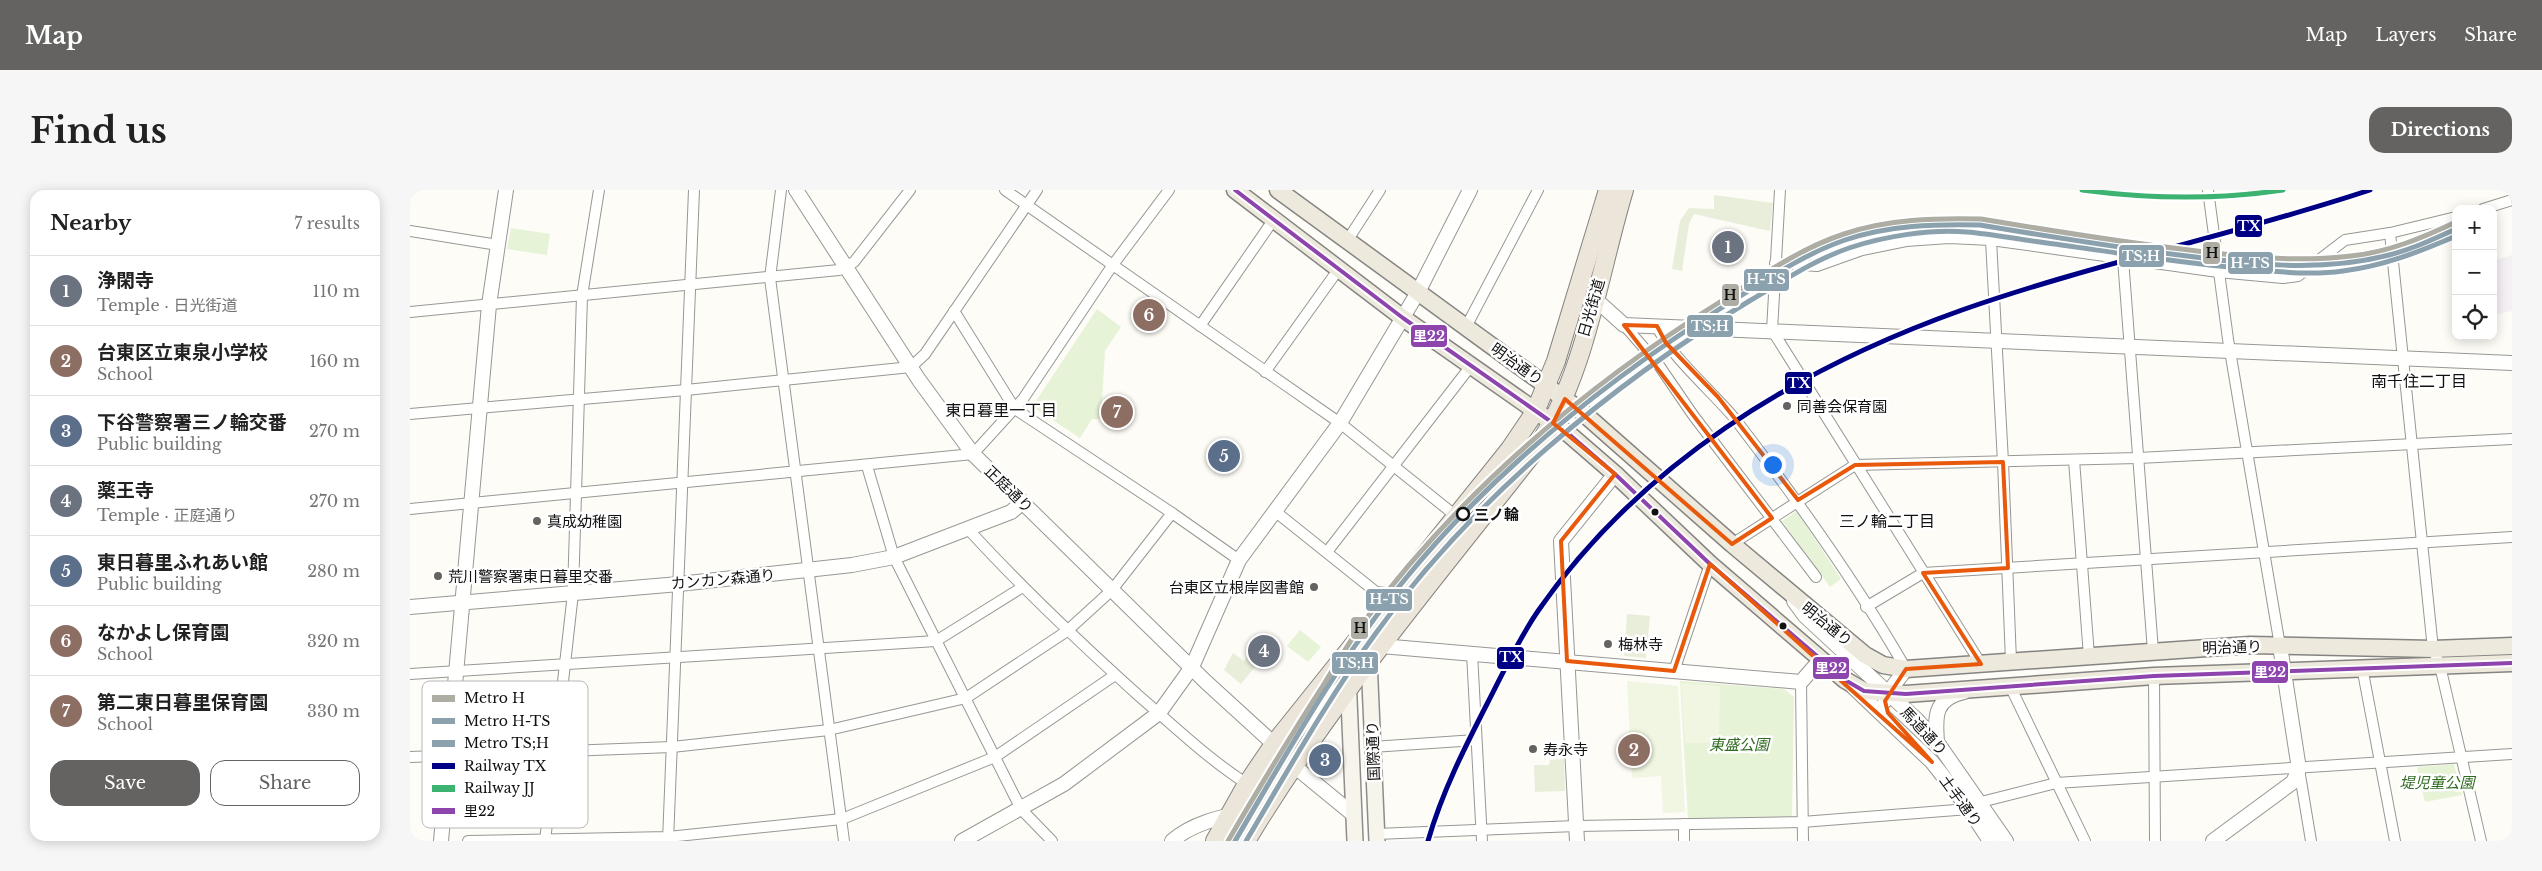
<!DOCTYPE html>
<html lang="en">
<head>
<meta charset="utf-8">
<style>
	:root { --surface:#fff; --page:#f6f6f6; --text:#222; --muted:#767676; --line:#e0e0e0; --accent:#646362 }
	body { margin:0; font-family:"Libre Baskerville","Noto Sans JP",serif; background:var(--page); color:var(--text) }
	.controls { position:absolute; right:15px; top:15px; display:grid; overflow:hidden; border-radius:10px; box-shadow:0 2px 12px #0003 }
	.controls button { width:45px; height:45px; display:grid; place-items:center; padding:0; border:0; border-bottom:1px solid var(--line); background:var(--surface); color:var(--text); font:25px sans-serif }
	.you { position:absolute; left:1362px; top:274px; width:18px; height:18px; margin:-12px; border:4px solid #fff; border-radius:50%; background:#1a73e8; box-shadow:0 0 0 8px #1a73e833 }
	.badge { display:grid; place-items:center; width:32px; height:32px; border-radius:50%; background:var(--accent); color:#fff; font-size:16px; font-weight:700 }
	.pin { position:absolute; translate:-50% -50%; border:2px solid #fff; box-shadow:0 1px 5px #0006 }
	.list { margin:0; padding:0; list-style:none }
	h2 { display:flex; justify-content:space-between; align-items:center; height:65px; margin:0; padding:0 20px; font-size:21px }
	h2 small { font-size:16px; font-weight:400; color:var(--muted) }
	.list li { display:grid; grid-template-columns:32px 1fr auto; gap:15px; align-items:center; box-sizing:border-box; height:70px; padding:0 20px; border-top:1px solid var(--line) }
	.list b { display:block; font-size:19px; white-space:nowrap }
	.list p { margin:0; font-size:16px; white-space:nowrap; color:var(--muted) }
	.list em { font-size:16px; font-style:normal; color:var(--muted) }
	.actions { display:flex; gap:10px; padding:15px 20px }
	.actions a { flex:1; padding:11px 0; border:1px solid var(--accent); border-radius:15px; text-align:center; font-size:18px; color:var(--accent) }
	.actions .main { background:var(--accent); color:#fff }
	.icon { flex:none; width:28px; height:28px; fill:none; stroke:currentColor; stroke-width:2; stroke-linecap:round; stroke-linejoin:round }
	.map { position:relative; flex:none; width:2102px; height:651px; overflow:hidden; border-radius:15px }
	header { display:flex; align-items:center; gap:30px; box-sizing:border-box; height:70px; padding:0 25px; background:var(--accent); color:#fff }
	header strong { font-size:24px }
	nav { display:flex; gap:28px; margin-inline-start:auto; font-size:18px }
	.intro { display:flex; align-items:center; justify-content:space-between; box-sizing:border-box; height:120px; padding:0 30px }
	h1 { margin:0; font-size:35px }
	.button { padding:12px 22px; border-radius:15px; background:var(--accent); color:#fff; font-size:18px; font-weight:700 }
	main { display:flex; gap:30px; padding:0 30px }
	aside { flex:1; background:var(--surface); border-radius:15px; box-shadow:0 2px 12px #0003 }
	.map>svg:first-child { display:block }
	.industrial { fill:#f5f0f3 }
	.green { fill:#e7f3d7 }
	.cemetery { fill:#e9eedb }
	.pitch { fill:#f0f6e1 }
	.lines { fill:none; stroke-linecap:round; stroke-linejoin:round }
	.minor-casing { stroke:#979795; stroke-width:12 }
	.tertiary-casing { stroke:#979795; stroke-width:16 }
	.secondary-casing { stroke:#8e8d8b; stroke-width:18 }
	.primary-casing { stroke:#858482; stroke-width:19 }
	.trunk-casing { stroke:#858482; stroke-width:20 }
	.minor { stroke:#fffffe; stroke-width:10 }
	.tertiary { stroke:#fffffe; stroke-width:14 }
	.secondary { stroke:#f6f4eb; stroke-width:15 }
	.primary { stroke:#ede9dc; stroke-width:16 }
	.trunk { stroke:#ece5da; stroke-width:18 }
	.bus-1-casing { stroke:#fff; stroke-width:8 }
	.bus-1 { stroke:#8e44ad; stroke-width:4 }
	.rail-1-casing { stroke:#fff; stroke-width:9 }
	.rail-2-casing { stroke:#fff; stroke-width:9 }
	.rail-1 { stroke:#000084; stroke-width:5 }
	.rail-2 { stroke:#3cb371; stroke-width:5 }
	.metro-1-casing { stroke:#fff; stroke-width:9 }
	.metro-2-casing { stroke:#fff; stroke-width:9 }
	.metro-3-casing { stroke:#fff; stroke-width:9 }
	.metro-1 { stroke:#adada4; stroke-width:5 }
	.metro-2 { stroke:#8ba2ae; stroke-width:5 }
	.metro-3 { stroke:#8ba2ae; stroke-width:5 }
	.marked { fill:none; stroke:#e8590c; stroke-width:4; stroke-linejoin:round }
	.poi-dot { fill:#646362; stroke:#fff; stroke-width:2 }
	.bus-dot { fill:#111; stroke:#fff; stroke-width:2 }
	.stop-dot { fill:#fff; stroke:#111; stroke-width:2.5 }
	.labels { text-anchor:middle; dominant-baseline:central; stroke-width:5; stroke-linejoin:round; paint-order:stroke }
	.street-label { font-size:15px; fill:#111; stroke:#fff }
	.poi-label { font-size:15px; fill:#111; stroke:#fff; text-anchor:start }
	.stop-label { font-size:15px; font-weight:bold; fill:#111; stroke:#fff; text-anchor:start }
	.park-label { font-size:15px; font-style:italic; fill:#2f6b1f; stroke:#fff }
	.neighbourhood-label { font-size:16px; fill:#111; stroke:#fff }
	.key { fill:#fff; stroke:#b8b8b8; stroke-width:1 }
	.key-label { font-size:14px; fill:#111 }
	.line-badge { stroke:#fff; stroke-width:2 }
	.badge-label { font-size:14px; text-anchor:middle; font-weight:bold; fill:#fff }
	.pale-badge-label { font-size:14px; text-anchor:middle; font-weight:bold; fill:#111 }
</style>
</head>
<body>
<header>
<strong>Map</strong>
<nav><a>Map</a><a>Layers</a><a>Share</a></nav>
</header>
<div class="intro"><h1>Find us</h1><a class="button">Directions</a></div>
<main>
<aside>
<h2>Nearby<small>7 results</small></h2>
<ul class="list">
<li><span class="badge" style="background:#6b7280">1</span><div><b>浄閑寺</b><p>Temple · 日光街道</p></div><em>110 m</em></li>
<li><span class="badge" style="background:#8d6e63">2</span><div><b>台東区立東泉小学校</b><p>School</p></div><em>160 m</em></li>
<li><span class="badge" style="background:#5c6f8a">3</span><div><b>下谷警察署三ノ輪交番</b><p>Public building</p></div><em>270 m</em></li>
<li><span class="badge" style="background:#6b7280">4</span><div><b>薬王寺</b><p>Temple · 正庭通り</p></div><em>270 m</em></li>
<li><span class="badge" style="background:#5c6f8a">5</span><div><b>東日暮里ふれあい館</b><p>Public building</p></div><em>280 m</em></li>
<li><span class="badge" style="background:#8d6e63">6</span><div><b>なかよし保育園</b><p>School</p></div><em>320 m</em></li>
<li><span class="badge" style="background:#8d6e63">7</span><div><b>第二東日暮里保育園</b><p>School</p></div><em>330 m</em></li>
</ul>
<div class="actions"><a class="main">Save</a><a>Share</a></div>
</aside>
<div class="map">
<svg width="2102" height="651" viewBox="0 0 2102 651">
	<rect width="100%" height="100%" fill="#fdfcf7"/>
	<polygon class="industrial" points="2102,65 2102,121 2083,125 2083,71"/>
	<g class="green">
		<polygon points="101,38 140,44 137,65 97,59"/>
		<polygon points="687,119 711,137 695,161 691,229 682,229 670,248 626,219 624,214"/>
		<polygon points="1387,321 1431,389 1420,397 1372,331"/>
		<polygon points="890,440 911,457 898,472 877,456"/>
		<polygon points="1270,491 1374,499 1384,507 1382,627 1278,629"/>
		<polygon points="2044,574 2052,605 2015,612 2007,577"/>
	</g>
	<g class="cemetery">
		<polygon points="1304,5 1363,13 1360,41 1284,24 1279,34 1272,81 1262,79 1270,31 1279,18 1304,19"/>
		<polygon points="1217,424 1240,426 1236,468 1214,466"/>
		<polygon points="823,463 834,471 839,464 849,472 831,494 814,480"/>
		<polygon points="1154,569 1155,601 1125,602 1124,575 1139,575 1140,570"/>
	</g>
	<g class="pitch">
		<polygon points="1217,491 1268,496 1275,622 1253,623 1251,586 1222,588"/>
		<polygon points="1271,493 1310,496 1309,553 1275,553"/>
	</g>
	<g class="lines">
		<g class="minor-casing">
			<g id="minor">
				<polyline points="371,0 360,88 434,651"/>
				<polyline points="595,0 930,233 1046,326"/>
				<polyline points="1370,0 1362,140 1571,474"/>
				<polyline points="1798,0 1818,149 1870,456"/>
				<polyline points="2073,19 2102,10"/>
				<polyline points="0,41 88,55"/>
				<polyline points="1980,43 2023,459 2030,476 2071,651"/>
				<polyline points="1581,50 1593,272 1601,471"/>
				<polyline points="937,51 970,0"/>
				<polyline points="1713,69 1743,461"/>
				<polyline points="1365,73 1407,76 1452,60 1496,51 1539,48 1581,50 1808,82 1873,88 1888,86 1935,50 1980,43 2046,27"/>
				<polyline points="544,121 605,219 762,323 829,370"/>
				<polyline points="0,122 429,80 444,72 500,0"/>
				<polyline points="1214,135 1248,174 1283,225 1406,387"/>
				<polyline points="790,136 864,29"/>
				<path d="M1247,136c11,28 57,67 78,93 61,79 121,163 171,250"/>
				<polyline points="1056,137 1128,0"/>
				<polyline points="855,182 928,80"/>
				<polyline points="0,224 276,200 501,177 515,164 627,0"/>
				<polyline points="1664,270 1679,466"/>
				<polyline points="457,276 484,367 611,619 642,651"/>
				<polyline points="0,319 563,264 613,209 702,76 759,0"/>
				<polyline points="866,322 966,402 985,404"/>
				<path d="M558,339c54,59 111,113 171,167 36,31 68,62 108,88"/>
				<polyline points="1322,354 1445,275 1728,268 2102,249"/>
				<polyline points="917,362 1060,177"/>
				<polyline points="1456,417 1513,383 2102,347"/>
				<polyline points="1062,463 1072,651"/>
				<polyline points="1952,477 1985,651"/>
				<polyline points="1264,481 1300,374"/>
				<polyline points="0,484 526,451 611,398"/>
				<polyline points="1744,486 1745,651"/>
				<polyline points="1391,492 1393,651"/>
				<polyline points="1600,496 1675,651"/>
				<polyline points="962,557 1066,550"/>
				<polyline points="0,567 262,557 419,540 556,508 657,441 702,400 762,323"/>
				<polyline points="1889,579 1901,651"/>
				<polyline points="1571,612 1646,593 2102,564"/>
				<polyline points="1274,634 1274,651"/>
				<polyline points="966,644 1167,636 1392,632 1559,619"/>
				<polyline points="58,651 258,647 432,629 585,567 705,485"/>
				<polyline points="135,651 163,403 172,106 189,0"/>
				<polyline points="258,651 284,0"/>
			</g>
		</g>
		<g class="tertiary-casing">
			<g id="tertiary">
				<polyline points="386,0 509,190 563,264 796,492 864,554"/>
				<polyline points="1184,108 1214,135 2102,173"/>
				<polyline points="1384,411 1395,426 1506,529 1527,552 1596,651"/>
				<polyline points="0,417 269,394 442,375 484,367 601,322 613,312"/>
				<polyline points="971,456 1391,492 1411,469"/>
				<polyline points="1443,497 1522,572 1559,619 1580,651"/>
				<polyline points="1475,511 1477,504 1496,479"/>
				<path d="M1527,552c-2,-26 -3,-43 27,-50"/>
				<polyline points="883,575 944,625"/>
				<polyline points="31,651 79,115 96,0"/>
				<polyline points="552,651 654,594 749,523 782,477 829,370 930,233 1008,102 1060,0"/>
				<path d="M762,651c25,-22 62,-26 94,-34"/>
				<polyline points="1167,651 1151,351 1205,284"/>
				<polyline points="1803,651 1883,592 1889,579 1870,456"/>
			</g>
		</g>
		<g class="secondary-casing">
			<g id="secondary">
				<polyline points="937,462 945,651"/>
				<polyline points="959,470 967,651"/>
			</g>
		</g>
		<g class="primary-casing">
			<g id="primary">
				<polyline points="825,0 993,128 1160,245 1205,284 1300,374 1435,490 1454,501 1496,504 1744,486 2102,473"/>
				<polyline points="868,0 1171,221 1322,354 1455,465 1473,475 1496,479 1840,455 2023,459 2102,456"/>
			</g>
		</g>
		<g class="trunk-casing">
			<g id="trunk">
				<polyline points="805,651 837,594 864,554 1100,259 1125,222 1146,171 1198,0"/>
				<path d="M836,651c84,-140 190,-264 290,-392 50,-75 62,-173 88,-259"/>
			</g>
		</g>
		<use href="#minor" class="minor"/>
		<use href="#tertiary" class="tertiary"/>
		<use href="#secondary" class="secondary"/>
		<use href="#primary" class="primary"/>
		<use href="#trunk" class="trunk"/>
		<g class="bus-1-casing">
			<polyline id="bus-1" points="825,0 993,128 1160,245 1205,284 1300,374 1435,490 1454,501 1496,504 1744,486 2102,473"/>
		</g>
		<use href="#bus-1" class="bus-1"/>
		<g class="rail-1-casing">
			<path id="rail-1" d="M1018,651c14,-49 37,-94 60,-139 16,-31 30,-62 50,-91 102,-147 258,-242 424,-301 134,-47 273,-75 408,-120"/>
		</g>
		<g class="rail-2-casing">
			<path id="rail-2" d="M1672,0c68,9 134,10 201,0"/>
		</g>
		<use href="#rail-1" class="rail-1"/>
		<use href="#rail-2" class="rail-2"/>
		<g class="metro-1-casing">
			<path id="metro-1" d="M818,651c31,-53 63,-106 96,-157 13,-21 25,-42 39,-61 97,-131 222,-237 360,-323 38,-24 78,-52 121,-66 44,-15 91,-16 137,-15 66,11 133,22 200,30 56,7 113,14 170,7 38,-4 71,-18 105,-34"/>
		</g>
		<g class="metro-2-casing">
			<path id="metro-2" d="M825,651c53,-90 105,-183 171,-263 91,-111 203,-200 323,-275 37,-23 75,-49 116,-63 44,-15 90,-16 135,-15 66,11 132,22 199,30 69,9 141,18 210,0 24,-6 45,-16 67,-26"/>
		</g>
		<g class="metro-3-casing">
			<path id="metro-3" d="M836,651c41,-69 83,-144 130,-208 97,-134 234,-248 375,-333 32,-19 63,-40 98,-52 36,-12 81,-19 118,-16 24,2 49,7 73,10 66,9 132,20 199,26 34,3 69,8 104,3 40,-5 76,-19 113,-35"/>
		</g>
		<use href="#metro-1" class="metro-1"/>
		<use href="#metro-2" class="metro-2"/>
		<use href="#metro-3" class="metro-3"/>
	</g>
	<path class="marked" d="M1214,135l33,1 9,17 52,54 80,103 57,-35 148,-3 5,106 -85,5 58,91 -75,5 -21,32 3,12 44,49 -222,-198 -36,107 -107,-10 -6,-120 54,-67 -62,-51 12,-24 167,145 40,-26z"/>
	<g class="poi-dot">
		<circle cx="1377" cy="216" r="5"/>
		<circle cx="127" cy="331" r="5"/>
		<circle cx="28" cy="386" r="5"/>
		<circle cx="904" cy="397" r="5"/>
		<circle cx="1198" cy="454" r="5"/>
		<circle cx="1123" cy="559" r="5"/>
	</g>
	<g class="bus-dot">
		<circle cx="1245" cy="322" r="4.5"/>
		<circle cx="1373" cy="436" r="4.5"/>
	</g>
	<circle class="stop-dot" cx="1053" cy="324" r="6"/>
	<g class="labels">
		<g class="street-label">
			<text transform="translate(1181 118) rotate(-74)">日光街道</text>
			<text transform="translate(1107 174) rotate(36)">明治通り</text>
			<text transform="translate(599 299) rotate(44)">正庭通り</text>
			<text transform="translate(313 389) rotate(-5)">カンカン森通り</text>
			<text transform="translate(1417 434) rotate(39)">明治通り</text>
			<text transform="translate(1822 457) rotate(-2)">明治通り</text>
			<text transform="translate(1514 541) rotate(47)">馬道通り</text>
			<text transform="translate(963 561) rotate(-92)">国際通り</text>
			<text transform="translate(1551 611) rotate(54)">土手通り</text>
		</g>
		<g class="poi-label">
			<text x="1387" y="216">同善会保育園</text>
			<text x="137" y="331">真成幼稚園</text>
			<text x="38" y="386">荒川警察署東日暮里交番</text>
			<text x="894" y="397" text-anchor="end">台東区立根岸図書館</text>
			<text x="1208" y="454">梅林寺</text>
			<text x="1133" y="559">寿永寺</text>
		</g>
		<g class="stop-label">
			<text x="1064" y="324">三ノ輪</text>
		</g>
		<g class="park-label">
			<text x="1329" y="554">東盛公園</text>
			<text x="2027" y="592">堤児童公園</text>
		</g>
		<g class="neighbourhood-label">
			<text x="2009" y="191">南千住二丁目</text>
			<text x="591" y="220">東日暮里一丁目</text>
			<text x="1477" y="331">三ノ輪二丁目</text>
		</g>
	</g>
	<rect x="12" y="491" width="166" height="147" rx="8" class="key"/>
	<rect x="22" y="505" width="23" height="7" fill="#adada4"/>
	<rect x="22" y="528" width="23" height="6" fill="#8ba2ae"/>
	<rect x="22" y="550" width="23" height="7" fill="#8ba2ae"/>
	<rect x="22" y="573" width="23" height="6" fill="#000084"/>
	<rect x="22" y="595" width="23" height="7" fill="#3cb371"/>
	<rect x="22" y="618" width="23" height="6" fill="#8e44ad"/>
	<g class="key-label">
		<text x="54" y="513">Metro H</text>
		<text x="54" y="536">Metro H-TS</text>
		<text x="54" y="558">Metro TS;H</text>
		<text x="54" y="581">Railway TX</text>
		<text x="54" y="603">Railway JJ</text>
		<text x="54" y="626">里22</text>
	</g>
	<g class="line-badge">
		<rect x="1824" y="24" width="29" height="24" rx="5" fill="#000084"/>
		<rect x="1792" y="51" width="19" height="24" rx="5" fill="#adada4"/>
		<rect x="1708" y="54" width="47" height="24" rx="5" fill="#8ba2ae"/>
		<rect x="1817" y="61" width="47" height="24" rx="5" fill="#8ba2ae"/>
		<rect x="1333" y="78" width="47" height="24" rx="5" fill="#8ba2ae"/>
		<rect x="1311" y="93" width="19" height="24" rx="5" fill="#adada4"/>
		<rect x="1276" y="124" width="48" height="24" rx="5" fill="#8ba2ae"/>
		<rect x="1000" y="134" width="38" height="24" rx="5" fill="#8e44ad"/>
		<rect x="1374" y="181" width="29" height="24" rx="5" fill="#000084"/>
		<rect x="955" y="398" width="48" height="24" rx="5" fill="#8ba2ae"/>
		<rect x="940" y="426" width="19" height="24" rx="5" fill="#adada4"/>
		<rect x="1086" y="456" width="29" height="24" rx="5" fill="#000084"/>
		<rect x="921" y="461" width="48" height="24" rx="5" fill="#8ba2ae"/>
		<rect x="1402" y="466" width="38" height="24" rx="5" fill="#8e44ad"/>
		<rect x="1841" y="470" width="38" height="24" rx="5" fill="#8e44ad"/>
	</g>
	<g class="badge-label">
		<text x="1839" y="41">TX</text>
		<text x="1731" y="71">TS;H</text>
		<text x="1840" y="78">H-TS</text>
		<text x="1356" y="94">H-TS</text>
		<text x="1300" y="141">TS;H</text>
		<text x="1019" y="151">里22</text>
		<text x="1389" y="198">TX</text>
		<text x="979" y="414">H-TS</text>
		<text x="1101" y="472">TX</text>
		<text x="945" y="478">TS;H</text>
		<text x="1421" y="483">里22</text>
		<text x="1860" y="487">里22</text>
	</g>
	<g class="pale-badge-label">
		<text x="1802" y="68">H</text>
		<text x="1320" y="110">H</text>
		<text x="950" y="443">H</text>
	</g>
</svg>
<div class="controls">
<button>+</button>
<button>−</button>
<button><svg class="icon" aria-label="locate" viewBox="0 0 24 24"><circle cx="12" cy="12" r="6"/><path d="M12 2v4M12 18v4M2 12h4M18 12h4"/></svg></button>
</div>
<div class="you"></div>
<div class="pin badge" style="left:1318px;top:57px;background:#6b7280">1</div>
<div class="pin badge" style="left:1224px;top:560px;background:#8d6e63">2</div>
<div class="pin badge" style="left:915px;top:570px;background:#5c6f8a">3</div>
<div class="pin badge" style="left:854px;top:461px;background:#6b7280">4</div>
<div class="pin badge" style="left:814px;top:266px;background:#5c6f8a">5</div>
<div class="pin badge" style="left:739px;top:125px;background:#8d6e63">6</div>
<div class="pin badge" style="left:707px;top:222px;background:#8d6e63">7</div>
</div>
</main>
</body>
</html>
